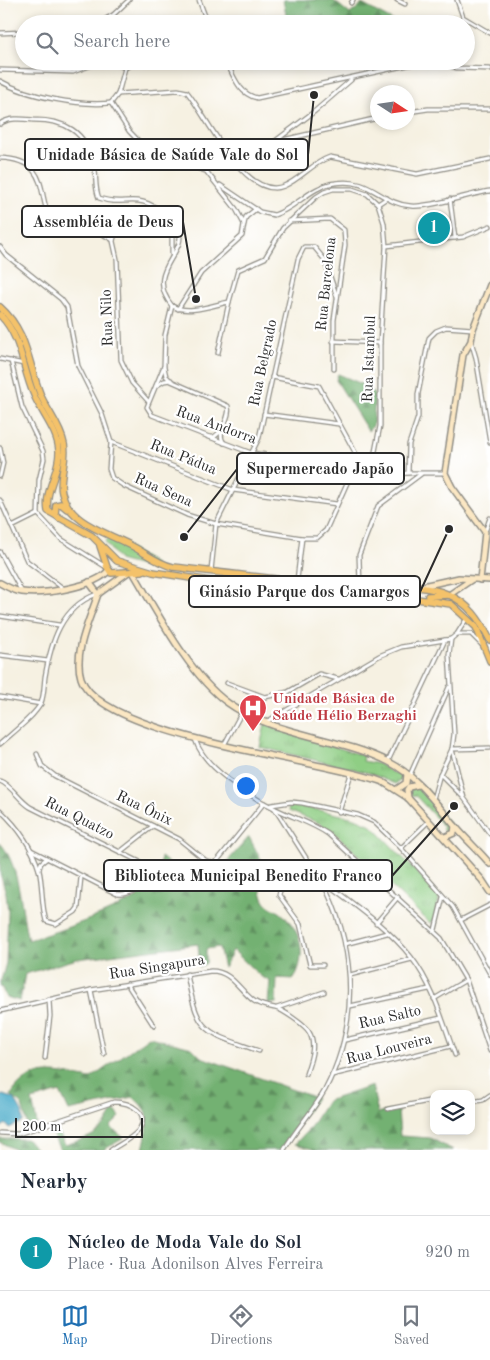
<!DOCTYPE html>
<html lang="en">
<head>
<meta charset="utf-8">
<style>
	:root { --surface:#fff; --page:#f6f6f7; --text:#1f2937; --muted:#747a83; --line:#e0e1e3; --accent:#1f6fb2 }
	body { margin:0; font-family:"Old Standard TT",serif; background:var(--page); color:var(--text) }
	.controls { position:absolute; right:15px; bottom:15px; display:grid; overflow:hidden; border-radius:10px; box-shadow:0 2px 8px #0003 }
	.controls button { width:45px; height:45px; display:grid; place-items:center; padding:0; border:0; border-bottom:1px solid var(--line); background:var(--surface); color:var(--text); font:25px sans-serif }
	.compass { position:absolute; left:370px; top:85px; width:45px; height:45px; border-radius:50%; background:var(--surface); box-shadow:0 2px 8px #0003; rotate:102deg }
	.scale { position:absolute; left:15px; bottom:12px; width:128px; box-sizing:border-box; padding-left:5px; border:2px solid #2b2b2b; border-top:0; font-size:14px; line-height:18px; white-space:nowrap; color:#2b2b2b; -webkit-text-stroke:4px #fff; paint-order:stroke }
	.you { position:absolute; left:245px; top:785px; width:18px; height:18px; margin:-12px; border:4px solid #fff; border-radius:50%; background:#1a73e8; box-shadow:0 0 0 8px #1a73e833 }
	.badge { display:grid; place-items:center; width:32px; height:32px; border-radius:50%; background:var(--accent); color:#fff; font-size:16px; font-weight:700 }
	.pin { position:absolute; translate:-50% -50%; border:2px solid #fff; box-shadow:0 1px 5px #0006 }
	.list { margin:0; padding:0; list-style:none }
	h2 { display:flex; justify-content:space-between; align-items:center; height:65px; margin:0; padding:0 20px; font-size:21px }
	h2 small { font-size:16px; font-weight:400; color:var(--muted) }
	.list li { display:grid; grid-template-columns:32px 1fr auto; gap:15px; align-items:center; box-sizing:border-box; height:75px; padding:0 20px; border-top:1px solid var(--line) }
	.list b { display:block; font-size:19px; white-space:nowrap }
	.list p { margin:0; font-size:16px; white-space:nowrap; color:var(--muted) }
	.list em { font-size:16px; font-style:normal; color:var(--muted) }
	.icon { flex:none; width:28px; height:28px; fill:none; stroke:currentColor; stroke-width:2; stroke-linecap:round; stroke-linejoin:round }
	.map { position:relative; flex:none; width:490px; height:1150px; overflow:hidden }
	.search { position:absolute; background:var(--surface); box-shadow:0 2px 8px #0003; left:15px; right:15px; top:15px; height:55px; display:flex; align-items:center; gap:12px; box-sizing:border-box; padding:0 18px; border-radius:28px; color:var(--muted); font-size:19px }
	.sheet { height:140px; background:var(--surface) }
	nav { display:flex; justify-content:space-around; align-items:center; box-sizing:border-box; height:70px; border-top:1px solid var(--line); background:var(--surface); font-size:14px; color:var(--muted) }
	nav a { display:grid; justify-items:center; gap:2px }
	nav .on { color:var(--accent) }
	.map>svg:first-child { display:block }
	.grass { fill:#8fce84; stroke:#5d7c58 }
	.forest { fill:url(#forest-firs); stroke:#4f6e4e }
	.park { fill:url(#park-tufts); stroke:#5d7c58 }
	.water { fill:#4aabc9; stroke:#3a6b7a }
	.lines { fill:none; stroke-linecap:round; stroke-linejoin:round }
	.street-casing { stroke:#908e86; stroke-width:5.5 }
	.secondary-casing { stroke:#908e86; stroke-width:8 }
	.primary-casing { stroke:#908e86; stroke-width:8 }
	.street { stroke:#fff; stroke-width:3 }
	.secondary { stroke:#fbe7c3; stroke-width:5 }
	.primary { stroke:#f4c26a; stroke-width:5.5 }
	.labels { text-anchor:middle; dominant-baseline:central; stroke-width:4.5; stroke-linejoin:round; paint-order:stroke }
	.street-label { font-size:15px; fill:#2b2b2b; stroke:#fff }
	.health-label { font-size:15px; font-weight:bold; fill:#be3a42; stroke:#fff; text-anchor:start }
	.leader { fill:none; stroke:#2b2b2b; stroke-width:2 }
	.callout-dot { fill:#2b2b2b; stroke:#fff; stroke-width:2 }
	.callout { fill:#fff; stroke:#2b2b2b; stroke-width:2 }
	.callout-label { font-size:16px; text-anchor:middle; font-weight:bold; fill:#2b2b2b }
</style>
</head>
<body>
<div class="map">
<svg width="490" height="1150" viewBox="0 0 490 1150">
	<defs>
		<pattern id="forest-firs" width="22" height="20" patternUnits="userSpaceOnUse" patternTransform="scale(1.25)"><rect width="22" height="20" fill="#73b172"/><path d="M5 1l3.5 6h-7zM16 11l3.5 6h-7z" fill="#5f905e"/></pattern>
		<pattern id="park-tufts" width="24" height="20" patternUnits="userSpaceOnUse" patternTransform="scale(1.25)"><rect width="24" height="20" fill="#8fce84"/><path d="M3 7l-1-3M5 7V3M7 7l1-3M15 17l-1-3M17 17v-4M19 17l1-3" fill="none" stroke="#7cb172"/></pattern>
	</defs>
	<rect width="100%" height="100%" fill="#fff"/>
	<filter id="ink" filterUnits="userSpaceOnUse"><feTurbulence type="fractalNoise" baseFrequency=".02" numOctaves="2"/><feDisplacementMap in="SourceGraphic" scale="10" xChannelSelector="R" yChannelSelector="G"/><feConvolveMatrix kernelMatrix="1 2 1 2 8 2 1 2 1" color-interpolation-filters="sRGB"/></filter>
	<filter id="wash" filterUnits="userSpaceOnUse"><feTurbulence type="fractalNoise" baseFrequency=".0096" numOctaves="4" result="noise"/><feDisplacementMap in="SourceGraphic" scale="20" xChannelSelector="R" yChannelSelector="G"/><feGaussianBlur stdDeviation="1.12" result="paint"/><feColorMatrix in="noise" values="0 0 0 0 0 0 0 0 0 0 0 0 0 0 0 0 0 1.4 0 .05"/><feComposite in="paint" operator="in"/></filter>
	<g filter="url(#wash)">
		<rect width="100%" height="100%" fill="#f6f1e2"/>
		<polygon class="grass" points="107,539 127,547 155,564 152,569 119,560 105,542"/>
		<g class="forest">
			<polygon points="283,0 333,0 350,14 362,4 399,24 285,24 283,23 286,15"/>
			<polygon points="338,374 369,387 375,396 373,426 368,431 336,380"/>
			<path d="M249,837l17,32c-4,10 -8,22 -1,33 3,5 12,8 16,11 21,18 26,42 13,66l-17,-1 -1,25 -8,1 2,-23 -10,-5 -27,-26 -9,18 -5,-21 -13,2v14l-6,5 -2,-24 -121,15 -52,15 -5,27 -14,-4 -6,-13 6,-21 2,-51 -2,-19 -6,-20v-30c20,21 21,69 28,97 27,-7 107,-35 124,-54 8,-8 8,-19 9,-29l42,32z"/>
			<path d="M149,1037l43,11 9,9 115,41 -36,52h-137c5,-25 11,-35 -10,-53l-64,14 -9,-19 -28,8 5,24 -9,3 -6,-22 -11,-10c19,-31 48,-22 79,-16z"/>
			<polygon points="372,1086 378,1113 398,1110 400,1136 430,1138 453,1150 316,1150 295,1144 310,1128 327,1101"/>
			<path d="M114,1109l6,8 -10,10 14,11 -21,12h-43l-10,-21 6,-3 9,19c26,-8 37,-10 49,-36z"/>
			<polygon points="0,1139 26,1139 38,1150 16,1150 0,1142"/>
		</g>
		<g class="park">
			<polygon points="265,724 364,756 363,761 379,764 393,773 401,773 402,780 395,784 369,773 260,747"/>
			<polygon points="417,787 448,822 452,828 450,833 445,832 442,829 444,827 416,796 411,795 410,789"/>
			<polygon points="291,804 355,818 371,825 437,893 439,899 434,921 430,923 338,836 319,823 289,811 288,806"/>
		</g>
		<polygon class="water" points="3,1095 14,1098 22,1112 23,1122 9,1128 6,1124 0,1128 0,1096"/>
	</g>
	<g filter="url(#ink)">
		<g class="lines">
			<g class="street-casing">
				<g id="street">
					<polyline points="199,0 208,24"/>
					<polyline points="397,0 405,4"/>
					<polyline points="457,0 463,17 490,33"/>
					<polyline points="351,3 353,0"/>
					<polyline points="97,24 113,15 129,0"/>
					<polyline points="0,33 24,32"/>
					<polyline points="110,61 125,68 137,61"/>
					<path d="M226,61c8,16 13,33 31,37l165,-36 16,1 19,5 33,1"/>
					<polyline points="0,70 73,72 103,61"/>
					<path d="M0,81c28,16 79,25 111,22"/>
					<path d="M118,94l60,-4 9,2c20,24 58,110 97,94 17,-7 28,-23 46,-29l87,17 73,-15"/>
					<polyline points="111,103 129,131 151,154 206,171 236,209 244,224 242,236 201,273 178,309"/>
					<polyline points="111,103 118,94 125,68"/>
					<polyline points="408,112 428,109 490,109"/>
					<path d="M0,124c9,-7 23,-5 34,-4 31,0 51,11 60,44 3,11 0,23 5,34 26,10 38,-8 65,16 5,5 13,11 15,17 8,23 -35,40 -7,75"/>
					<polyline points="274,142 315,111 351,80"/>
					<polyline points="231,155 274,142 378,118"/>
					<path d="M0,158c61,2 29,55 62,70 35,16 73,-13 109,-6"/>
					<path d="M220,185l40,27 14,3c22,-7 37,-29 61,-32 36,-6 46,21 76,23 18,2 58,-12 79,-15"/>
					<polyline points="450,199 455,238"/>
					<polyline points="378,204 387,198"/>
					<polyline points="159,221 172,234 172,254"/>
					<polyline points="289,221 330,219 344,230 345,245 334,320 334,369"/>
					<polyline points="244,224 246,217 256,209"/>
					<polyline points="117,227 113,241 117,259 121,360 132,383 148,401"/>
					<polyline points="99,232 113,240"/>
					<polyline points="386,246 463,237 490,226"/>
					<polyline points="0,247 6,255 61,299 67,307 78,366 102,414 111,442 109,469 112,478 124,486 187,515 216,524 302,538 317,538 326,530 356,463 356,454 319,386 272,377"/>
					<path d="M172,306c17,9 40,-1 57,-4l9,-32 27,-12 18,-30 33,-31 8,-5 9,-3h19l15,5 11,10 6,19 2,23 -6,97v83l-9,46"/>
					<polyline points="172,306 165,335 164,366 147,407 152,415 251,453 327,462 391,475 408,473 445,473"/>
					<polyline points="333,341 380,343"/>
					<polyline points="471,341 476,358 490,442"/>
					<polyline points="218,353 229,302"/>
					<polyline points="0,359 24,364"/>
					<polyline points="11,361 22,407 43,451 44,459 39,480 38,514 61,539 106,567"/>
					<path d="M164,367l2,9 5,5 57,25c4,13 -13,25 -4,37"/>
					<polyline points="156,386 164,381 171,380"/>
					<polyline points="264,414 339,424"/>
					<polyline points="208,437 214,437 220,432"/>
					<polyline points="111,442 233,490 337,504"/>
					<polyline points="0,448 3,463 0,476"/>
					<polyline points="408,473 409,444 418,417 418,394 429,338 436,331 446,327 473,329"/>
					<polyline points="0,500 27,561 64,589"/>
					<polyline points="12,527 38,514"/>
					<polyline points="485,532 490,518"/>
					<polyline points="0,552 22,592"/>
					<polyline points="211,571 216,524 259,438 298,259 304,247 314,247 324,259 337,297"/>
					<polyline points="297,580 302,538"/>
					<polyline points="360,585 359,555 378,506 421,474"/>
					<polyline points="0,616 59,625"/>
					<polyline points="458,634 471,634 482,645"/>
					<polyline points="451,639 449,655 454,734 452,749 464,798 490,834"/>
					<polyline points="0,655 48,661"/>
					<polyline points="227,683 265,697 288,692 319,674 338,679"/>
					<polyline points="0,697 41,704"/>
					<polyline points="266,722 379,656 401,647 451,639 457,634 467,618"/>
					<path d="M195,739c8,28 54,57 81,70 18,9 36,14 52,25l113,104 25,42 24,71"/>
					<path d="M0,744c11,-10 35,-28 41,-41 3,-7 3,-18 4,-26 6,-35 16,-70 52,-83"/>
					<polyline points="224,745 242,712"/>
					<polyline points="452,749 490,748"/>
					<polyline points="37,754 42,766 55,776 179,839 205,860 213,863 217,861 264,803"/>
					<polyline points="388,761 445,640"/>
					<polyline points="440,774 463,797"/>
					<polyline points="410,775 449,687"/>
					<path d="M0,781c11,4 19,19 30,26l118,59 4,11c-4,9 -25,19 -35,17l-86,-44"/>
					<polyline points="433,799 440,774 452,749"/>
					<polyline points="271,805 291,802 302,803 358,815 374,822 401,848 453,907 490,974"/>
					<path d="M275,809l52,82c30,64 31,136 -2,199 -12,21 -29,39 -41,60"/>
					<path d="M0,810c18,17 32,36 39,60 4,16 2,34 7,51l10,3 19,-12 3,-4 3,-31"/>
					<polyline points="339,812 351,774"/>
					<polyline points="401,848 429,821"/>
					<polyline points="120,852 153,826"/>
					<path d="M312,868c-10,6 -32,14 -33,27l21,29 10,41h13"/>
					<polyline points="39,869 41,863 46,859"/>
					<path d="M321,879c30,24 66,47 90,78 22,28 32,65 44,98"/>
					<polyline points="461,920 490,905"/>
					<polyline points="376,923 398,897"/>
					<polyline points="435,930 443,897"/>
					<polyline points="345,944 387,933"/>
					<path d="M187,974c11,61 17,57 72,77"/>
					<polyline points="350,975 412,959"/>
					<polyline points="127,984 154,1026"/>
					<polyline points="91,990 104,1054"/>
					<polyline points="434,999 466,980"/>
					<polyline points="350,1006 429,989"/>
					<polyline points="277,1008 324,992"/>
					<path d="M0,1011l91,-21 120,-19c21,0 28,19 43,30 7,5 13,5 21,7 7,1 31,18 34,24 8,13 1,29 -3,42"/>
					<polyline points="345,1040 441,1018"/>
					<polyline points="45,1058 50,1016 49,999"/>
					<polyline points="332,1075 451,1046"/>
					<polyline points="471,1102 483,1100 490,1095"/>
					<polyline points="388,1109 434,1100"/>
					<path d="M0,1133l18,1 96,-32c16,0 38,11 24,29 -7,8 -18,13 -27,19"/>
				</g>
			</g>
			<g class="secondary-casing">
				<g id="secondary">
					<path d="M133,572c24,40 57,104 95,131 44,32 112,34 161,59 30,15 50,46 72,71 10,11 20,20 29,31"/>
					<polyline points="480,580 485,532 452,487 445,473 463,355 471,341 473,329 490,285"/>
					<polyline points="89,582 98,594"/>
					<path d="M0,583c7,4 14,8 22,9 20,3 74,-5 87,-22"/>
					<polyline points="418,587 459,578 490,580"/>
					<path d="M98,594c-8,25 -25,58 -17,84 19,60 243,81 302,104l25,16 74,82 8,12"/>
					<polyline points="98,594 127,573"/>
					<polyline points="449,595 471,580"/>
					<polyline points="397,789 406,783 407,774"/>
					<polyline points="408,798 407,790 409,787 418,785"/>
					<polyline points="445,837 454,833 455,826"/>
				</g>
			</g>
			<g class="primary-casing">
				<g id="primary">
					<path d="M0,307c28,25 28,57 41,89 7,16 20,31 23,48 4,17 -6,33 -2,49 8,31 44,39 68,52 16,8 26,18 43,22 62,7 125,16 187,18 28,2 61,-2 87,9 22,9 33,26 43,46"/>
					<path d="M0,315c22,22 22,53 34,80 8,19 24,36 25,56 1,21 -15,39 -11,60l44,25 25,25 36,11 63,10 181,14 54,8 25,23 14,34"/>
					<polyline points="59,518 55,514 56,505 61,504 67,509"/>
					<polyline points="100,546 107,567 111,573 142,571"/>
					<polyline points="428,596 449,595"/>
				</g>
			</g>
			<use href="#street" class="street"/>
			<use href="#secondary" class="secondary"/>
			<use href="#primary" class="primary"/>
		</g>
	</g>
	<defs>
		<g id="hospital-pin" transform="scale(1.4375)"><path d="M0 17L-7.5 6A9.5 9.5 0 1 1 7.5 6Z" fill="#e0444e" stroke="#fff"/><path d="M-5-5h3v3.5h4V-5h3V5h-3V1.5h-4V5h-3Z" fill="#fff"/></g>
	</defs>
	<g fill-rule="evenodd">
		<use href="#hospital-pin" x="253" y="708"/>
	</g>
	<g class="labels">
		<g class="street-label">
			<text transform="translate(327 284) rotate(-84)">Rua Barcelona</text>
			<text transform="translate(108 318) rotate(-92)">Rua Nilo</text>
			<text transform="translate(370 359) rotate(-88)">Rua Istambul</text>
			<text transform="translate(264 363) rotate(-78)">Rua Belgrado</text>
			<text transform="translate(216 426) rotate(20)">Rua Andorra</text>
			<text transform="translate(183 458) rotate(22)">Rua Pádua</text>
			<text transform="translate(163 491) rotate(24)">Rua Sena</text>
			<text transform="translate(144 809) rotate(26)">Rua Ônix</text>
			<text transform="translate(79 819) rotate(27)">Rua Quatzo</text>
			<text transform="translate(157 968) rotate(-9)">Rua Singapura</text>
			<text transform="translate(390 1018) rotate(-13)">Rua Salto</text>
			<text transform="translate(389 1050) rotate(-14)">Rua Louveira</text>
		</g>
		<g class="health-label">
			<text x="272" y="699">Unidade Básica de<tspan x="272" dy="17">Saúde Hélio Berzaghi</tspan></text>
		</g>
	</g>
	<path class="leader" d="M314 95L308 155M196 299L183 222M184 537L237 469M449 529L420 592M454 806L392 876"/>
	<g class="callout-dot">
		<circle cx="314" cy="95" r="5"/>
		<circle cx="196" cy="299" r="5"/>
		<circle cx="184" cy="537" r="5"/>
		<circle cx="449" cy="529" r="5"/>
		<circle cx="454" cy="806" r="5"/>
	</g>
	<g class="callout">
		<rect x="25" y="139" width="283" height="31" rx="5"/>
		<rect x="22" y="206" width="161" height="31" rx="5"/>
		<rect x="237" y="453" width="167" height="31" rx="5"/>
		<rect x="189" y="576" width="231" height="31" rx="5"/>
		<rect x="104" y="860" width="288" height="31" rx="5"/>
	</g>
	<g class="callout-label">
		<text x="167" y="160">Unidade Básica de Saúde Vale do Sol</text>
		<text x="103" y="227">Assembléia de Deus</text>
		<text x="320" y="474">Supermercado Japão</text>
		<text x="304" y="597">Ginásio Parque dos Camargos</text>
		<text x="248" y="881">Biblioteca Municipal Benedito Franco</text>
	</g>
</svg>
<div class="controls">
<button><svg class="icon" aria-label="layers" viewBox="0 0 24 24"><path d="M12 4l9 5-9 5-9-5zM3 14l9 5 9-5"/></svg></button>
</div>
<svg class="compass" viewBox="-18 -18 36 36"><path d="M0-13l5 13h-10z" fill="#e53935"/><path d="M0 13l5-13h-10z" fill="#747a83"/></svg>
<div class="scale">200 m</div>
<div class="you"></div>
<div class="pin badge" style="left:434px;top:228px;background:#0f9aa8">1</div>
<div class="search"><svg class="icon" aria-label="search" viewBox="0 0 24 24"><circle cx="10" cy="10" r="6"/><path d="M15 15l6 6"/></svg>Search here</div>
</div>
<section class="sheet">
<h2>Nearby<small></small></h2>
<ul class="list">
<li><span class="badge" style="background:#0f9aa8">1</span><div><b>Núcleo de Moda Vale do Sol</b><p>Place · Rua Adonilson Alves Ferreira</p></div><em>920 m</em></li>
</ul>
</section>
<nav>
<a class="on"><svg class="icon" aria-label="map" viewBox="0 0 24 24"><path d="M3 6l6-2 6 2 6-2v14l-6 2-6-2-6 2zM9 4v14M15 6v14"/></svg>Map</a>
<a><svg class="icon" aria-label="directions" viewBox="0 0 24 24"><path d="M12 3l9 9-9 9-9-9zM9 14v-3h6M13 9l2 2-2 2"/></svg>Directions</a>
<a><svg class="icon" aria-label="saved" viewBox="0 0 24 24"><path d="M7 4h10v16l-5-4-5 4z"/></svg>Saved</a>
</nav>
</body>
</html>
